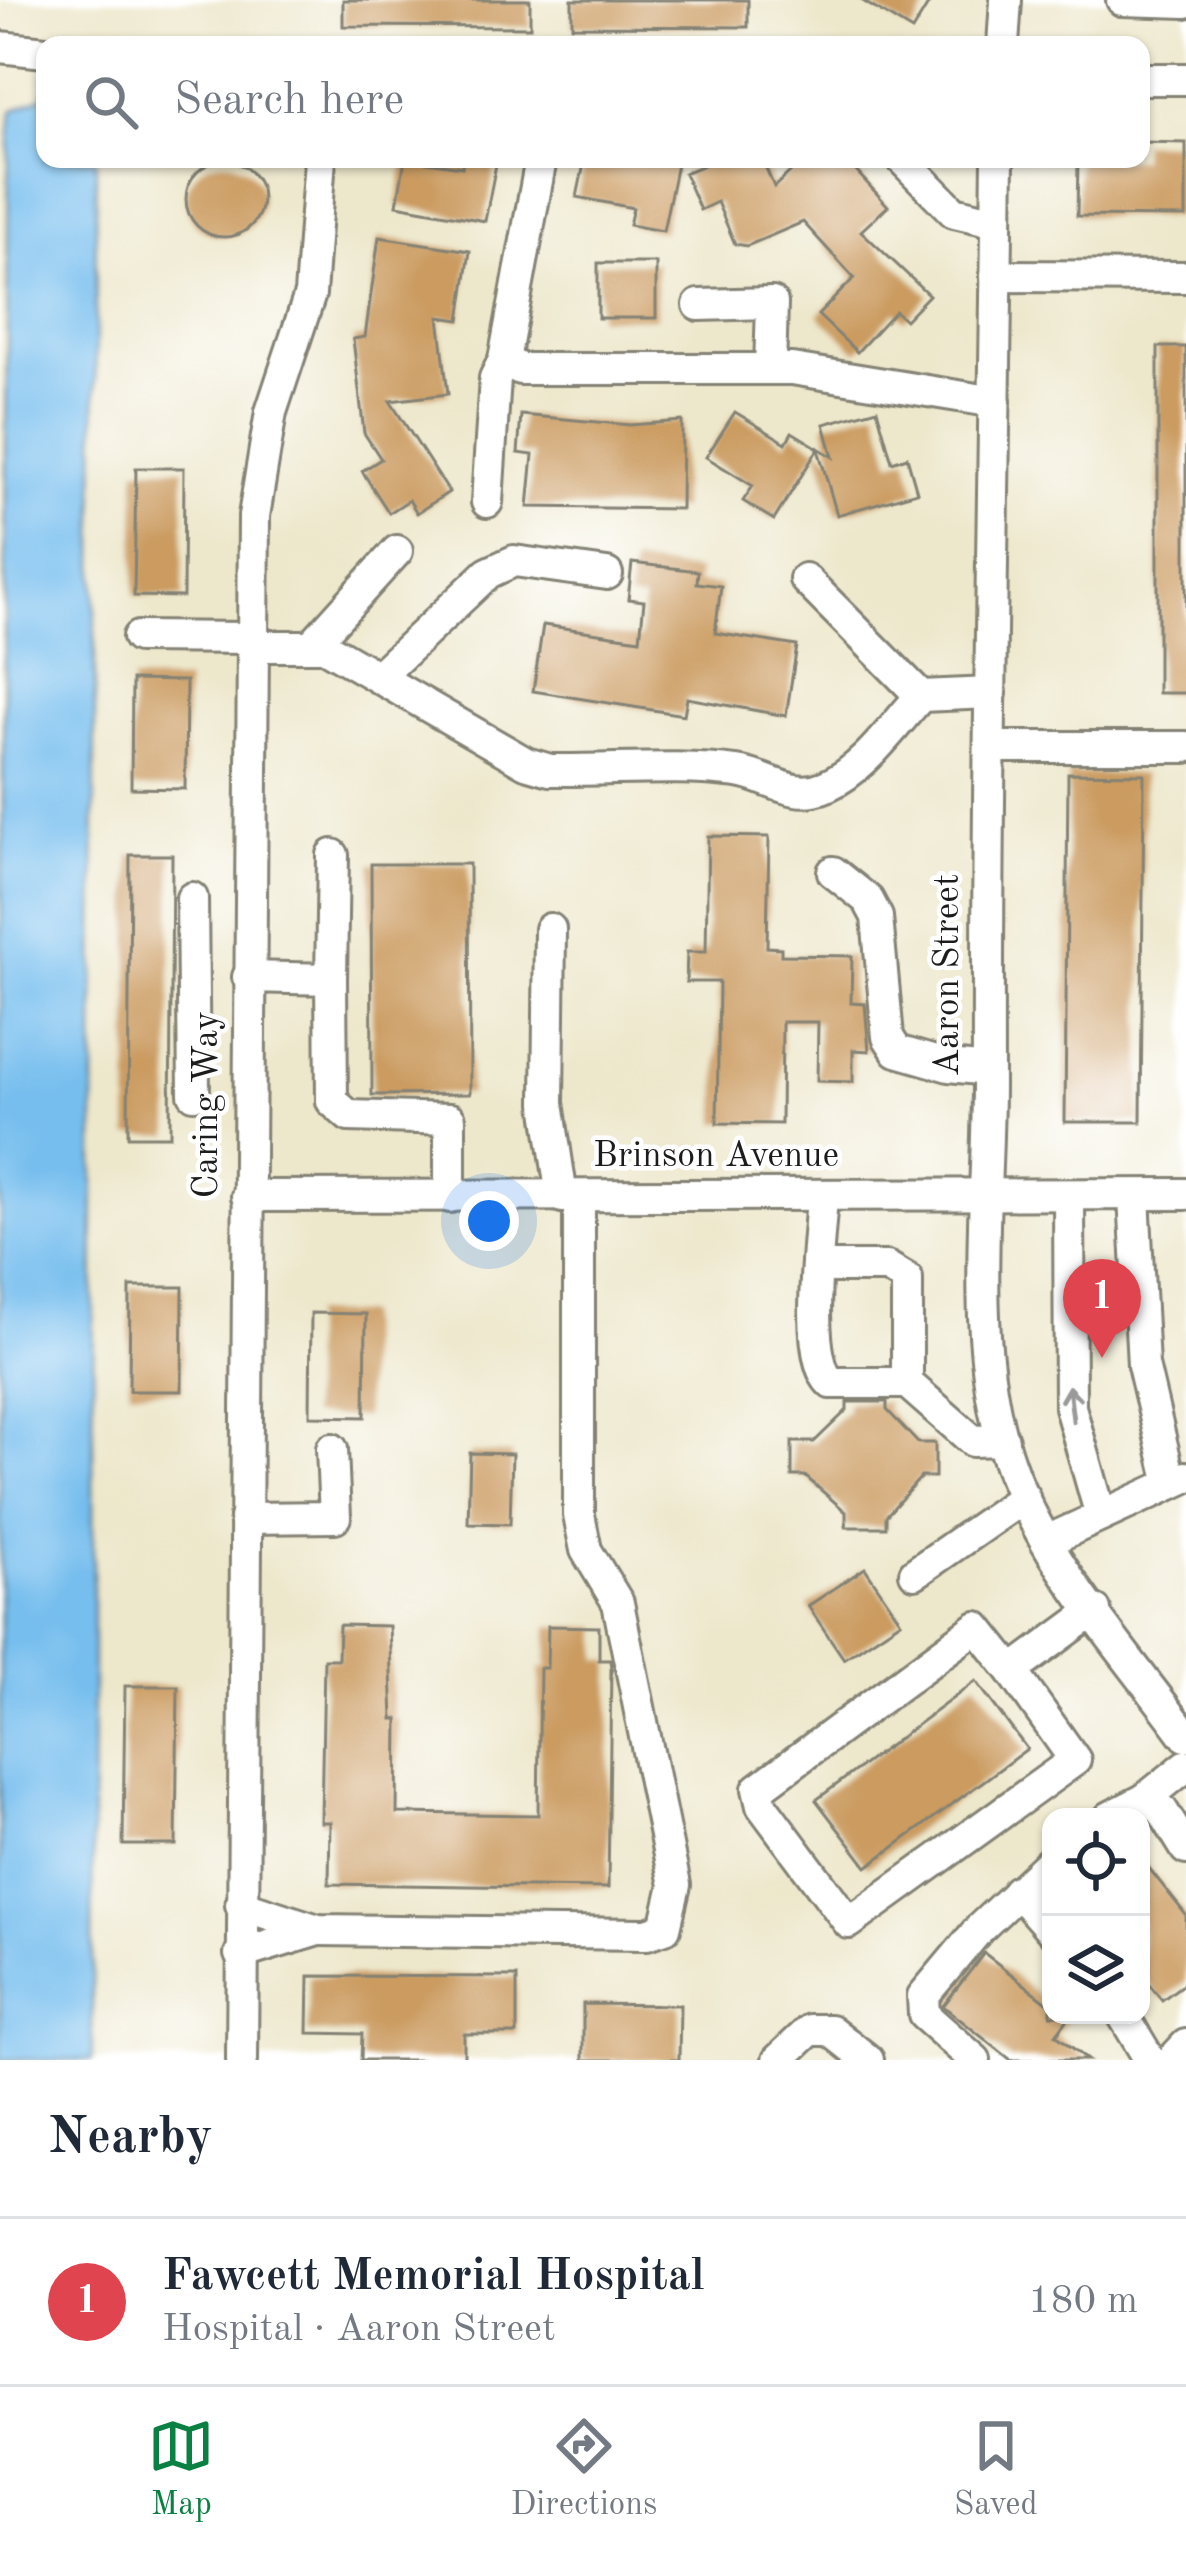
<!DOCTYPE html>
<html lang="en">
<head>
<meta charset="utf-8">
<style>
	:root { --surface:#fff; --page:#f6f6f7; --text:#1f2937; --muted:#747a83; --line:#e0e1e3; --accent:#0b8043 }
	body { margin:0; font-family:"Old Standard TT",serif; background:var(--page); color:var(--text) }
	.controls { position:absolute; right:36px; bottom:36px; display:grid; overflow:hidden; border-radius:24px; box-shadow:0 3px 9px #0004 }
	.controls button { width:108px; height:108px; display:grid; place-items:center; padding:0; border:0; border-bottom:3px solid var(--line); background:var(--surface); color:var(--text); font:60px sans-serif }
	.you { position:absolute; left:489px; top:1221px; width:42px; height:42px; margin:-30px; border:9px solid #fff; border-radius:50%; background:#1a73e8; box-shadow:0 0 0 18px #1a73e833 }
	.badge { display:grid; place-items:center; width:78px; height:78px; border-radius:50%; background:var(--accent); color:#fff; font-size:39px; font-weight:700 }
	.pin { position:absolute; translate:-50% -99px; filter:drop-shadow(0 3px 6px #0008) }
	.pin::after { content:''; position:absolute; top:63px; width:42px; height:36px; background:inherit; clip-path:polygon(0 0,100% 0,50% 100%) }
	.list { margin:0; padding:0; list-style:none }
	h2 { display:flex; justify-content:space-between; align-items:center; height:156px; margin:0; padding:0 48px; font-size:51px }
	h2 small { font-size:39px; font-weight:400; color:var(--muted) }
	.list li { display:grid; grid-template-columns:78px 1fr auto; gap:36px; align-items:center; box-sizing:border-box; height:168px; padding:0 48px; border-top:3px solid var(--line) }
	.list b { display:block; font-size:45px; white-space:nowrap }
	.list p { margin:0; font-size:39px; white-space:nowrap; color:var(--muted) }
	.list em { font-size:39px; font-style:normal; color:var(--muted) }
	.icon { flex:none; width:66px; height:66px; fill:none; stroke:currentColor; stroke-width:2; stroke-linecap:round; stroke-linejoin:round }
	.map { position:relative; flex:none; width:1186px; height:2060px; overflow:hidden }
	.search { position:absolute; background:var(--surface); box-shadow:0 3px 9px #0004; left:36px; right:36px; top:36px; height:132px; display:flex; align-items:center; gap:30px; box-sizing:border-box; padding:0 42px; border-radius:24px; color:var(--muted); font-size:45px }
	.sheet { height:324px; background:var(--surface) }
	nav { display:flex; justify-content:space-around; align-items:center; box-sizing:border-box; height:168px; border-top:3px solid var(--line); background:var(--surface); font-size:33px; color:var(--muted) }
	nav a { display:grid; justify-items:center; gap:6px }
	nav .on { color:var(--accent) }
	.map>svg:first-child { display:block }
	.water { fill:#76beee; stroke:#496d85; stroke-width:3 }
	.building { fill:#cb9b60 }
	.lines { fill:none; stroke-linecap:round; stroke-linejoin:round }
	.minor-casing { stroke:#848274; stroke-width:36 }
	.minor { stroke:#fff; stroke-width:30 }
	.oneway { stroke:#999 }
	.labels { text-anchor:middle; dominant-baseline:central; stroke-width:9; stroke-linejoin:round; paint-order:stroke }
	.street-label { font-size:36px; fill:#1c1c1c; stroke:#fff }
</style>
</head>
<body>
<div class="map">
<svg width="1186" height="2060" viewBox="0 0 1186 2060">
	<rect width="100%" height="100%" fill="#fff"/>
	<filter id="ink" filterUnits="userSpaceOnUse"><feTurbulence type="fractalNoise" baseFrequency=".00833" numOctaves="2"/><feDisplacementMap in="SourceGraphic" scale="24" xChannelSelector="R" yChannelSelector="G"/><feConvolveMatrix kernelMatrix="1 2 1 2 8 2 1 2 1" color-interpolation-filters="sRGB"/></filter>
	<filter id="wash" filterUnits="userSpaceOnUse"><feTurbulence type="fractalNoise" baseFrequency=".004" numOctaves="4" result="noise"/><feDisplacementMap in="SourceGraphic" scale="48" xChannelSelector="R" yChannelSelector="G"/><feGaussianBlur stdDeviation="2.7" result="paint"/><feColorMatrix in="noise" values="0 0 0 0 0 0 0 0 0 0 0 0 0 0 0 0 0 1.4 0 .05"/><feComposite in="paint" operator="in"/></filter>
	<g filter="url(#wash)">
		<rect width="100%" height="100%" fill="#ede7cb"/>
		<polygon class="water" points="45,75 45,159 96,159 92,2060 0,2060 0,1101 9,140 12,111 44,96"/>
		<g id="blocks">
			<g class="building">
				<polygon points="343,0 530,0 530,27 343,26"/>
				<polygon points="572,0 748,0 748,27 572,26"/>
				<polygon points="861,0 931,0 912,31"/>
				<polygon points="1141,142 1186,143 1186,217 1077,216 1078,159 1141,159"/>
				<polygon points="405,159 462,167 463,159 497,159 485,221 397,205"/>
				<polygon points="585,159 678,159 663,231 629,225 633,208 577,197"/>
				<polygon points="718,159 762,159 774,187 804,159 845,159 888,206 861,231 929,295 905,320 895,311 857,352 818,315 854,278 803,222 747,246 735,244 717,202 700,210 684,173"/>
				<circle cx="224" cy="199" r="38"/>
				<polygon points="379,237 470,251 460,320 439,317 448,394 390,401 449,492 417,513 409,500 389,513 362,471 381,459 364,433 353,339 365,337"/>
				<rect x="598" y="263" width="58" height="55"/>
				<rect x="1158" y="347" width="28" height="346"/>
				<polygon points="877,409 892,462 907,457 917,492 837,515 818,449 774,520 743,501 753,486 706,457 735,412 786,443 792,432 833,457 824,424"/>
				<polygon points="521,415 630,425 682,421 681,509 528,507 533,455 518,453"/>
				<polygon points="136,468 184,468 183,597 134,596"/>
				<polygon points="632,563 698,571 697,583 721,586 715,633 797,646 786,716 687,698 684,715 533,691 543,625 640,639 644,601 628,599"/>
				<polygon points="132,680 186,681 185,789 131,788"/>
				<polygon points="1068,773 1144,774 1141,1122 1065,1122"/>
				<polygon points="708,836 769,837 767,947 781,948 781,955 852,956 851,1003 865,1004 869,1051 853,1050 853,1082 817,1081 818,1022 782,1022 781,1124 717,1123 719,982 686,982 687,952 706,952"/>
				<polygon points="130,855 172,855 170,1136 128,1136"/>
				<polygon points="371,864 469,864 470,1094 372,1095"/>
				<polygon points="130,1287 183,1287 182,1391 129,1391"/>
				<polygon points="311,1313 366,1314 365,1417 310,1416"/>
				<polygon points="847,1402 887,1402 887,1410 918,1443 935,1443 935,1477 921,1477 886,1516 886,1527 846,1527 846,1512 805,1476 792,1476 792,1442 814,1442 847,1410"/>
				<polygon points="470,1453 512,1454 510,1524 468,1523"/>
				<polygon points="865,1568 901,1621 844,1659 808,1606"/>
				<polygon points="339,1625 389,1626 393,1719 398,1719 397,1813 538,1815 540,1668 547,1668 548,1626 599,1627 599,1660 610,1660 611,1668 608,1888 329,1884 330,1822 321,1822 324,1659 338,1659"/>
				<polygon points="976,1681 1027,1749 867,1867 816,1800"/>
				<polygon points="125,1686 178,1686 176,1845 123,1845"/>
				<polygon points="1141,1858 1186,1915 1186,1982 1162,2000 1141,1974"/>
				<polygon points="984,1953 1051,2005 1051,2015 1071,2015 1056,2035 1088,2060 1011,2060 943,2006"/>
				<polygon points="309,1976 517,1977 517,2034 464,2034 464,2060 361,2060 362,2034 308,2033"/>
				<polygon points="583,2004 680,2005 679,2060 583,2060"/>
			</g>
		</g>
	</g>
	<g filter="url(#ink)">
		<use href="#blocks" fill-opacity="0" stroke="#848274" stroke-width="3"/>
		<g class="lines">
			<g class="minor-casing">
				<g id="minor">
					<polyline points="1122,0 1186,2"/>
					<polyline points="1003,45 1006,0"/>
					<polyline points="0,47 45,52"/>
					<polyline points="1141,79 1186,79"/>
					<polyline points="541,159 504,360 520,369 792,369 995,402"/>
					<polyline points="902,159 954,212 997,222"/>
					<path d="M998,159c-4,308 -11,617 -10,925 0,119 -19,255 18,370 34,105 116,194 180,282"/>
					<polyline points="996,276 1186,277"/>
					<polyline points="699,305 772,303 770,369"/>
					<polyline points="487,502 495,378 504,360"/>
					<polyline points="805,579 921,696"/>
					<polyline points="138,637 250,638"/>
					<path d="M250,646h74l202,117 24,7c61,1 126,-6 187,2 31,4 56,29 89,14 39,-17 67,-60 95,-90l70,-3"/>
					<polyline points="311,646 397,551"/>
					<polyline points="378,677 488,573 514,561 607,574"/>
					<polyline points="990,747 1186,747"/>
					<polyline points="833,872 868,900 877,917 888,1037 897,1051 949,1066 988,1070"/>
					<polyline points="192,898 194,1094"/>
					<polyline points="550,929 548,1103 562,1197"/>
					<polyline points="248,977 331,979 332,1101 349,1116 450,1119 450,1197"/>
					<polyline points="331,979 333,855"/>
					<polyline points="1069,1195 1070,1407 1101,1516"/>
					<polyline points="247,1196 1186,1194"/>
					<polyline points="1134,1196 1143,1365 1171,1484"/>
					<path d="M819,1267h68l20,12v104h-76c-28,-25 -11,-146 -9,-187"/>
					<polyline points="907,1383 973,1441 1003,1440"/>
					<polyline points="245,1518 335,1517 332,1449"/>
					<polyline points="1047,1541 1186,1477"/>
					<polyline points="915,1573 1024,1497"/>
					<polyline points="1012,1671 1075,1760 849,1923 762,1806 758,1789 977,1627 1012,1671 1095,1610"/>
					<polyline points="1145,1799 1162,1810 1186,1849"/>
					<polyline points="1110,1817 1145,1799 1186,1766"/>
					<polyline points="1017,1891 1051,1930"/>
					<polyline points="241,1905 318,1930 647,1934 665,1928 675,1885 618,1603 586,1550 579,1515 579,1197"/>
					<polyline points="240,1954 318,1930"/>
					<polyline points="1123,2015 1150,2060"/>
					<polyline points="242,2060 254,516 271,412 310,294 320,159"/>
					<polyline points="778,2060 810,2030 830,2030 868,2060"/>
					<polyline points="975,2060 924,2015 923,1996 979,1929 1051,1861"/>
					<polyline points="1172,2060 1186,2045"/>
				</g>
			</g>
			<use href="#minor" class="minor"/>
		</g>
		<defs><path id="oneway-shaft" d="M-6 0H5M1.5-3L5.5 0L1.5 3" fill="none" stroke-width="1.6" stroke-linecap="round" stroke-linejoin="round" transform="scale(3)"/></defs>
		<use class="oneway" href="#oneway-shaft" transform="translate(1071 1404) rotate(-97)"/>
	</g>
	<g class="labels">
		<g class="street-label">
			<text transform="translate(949 975) rotate(-90)">Aaron Street</text>
			<text transform="translate(208 1105) rotate(-90)">Caring Way</text>
			<text x="716" y="1157">Brinson Avenue</text>
		</g>
	</g>
</svg>
<div class="controls">
<button><svg class="icon" aria-label="locate" viewBox="0 0 24 24"><circle cx="12" cy="12" r="6"/><path d="M12 2v4M12 18v4M2 12h4M18 12h4"/></svg></button>
<button><svg class="icon" aria-label="layers" viewBox="0 0 24 24"><path d="M12 4l9 5-9 5-9-5zM3 14l9 5 9-5"/></svg></button>
</div>
<div class="you"></div>
<div class="pin badge" style="left:1102px;top:1358px;background:#e0444e">1</div>
<div class="search"><svg class="icon" aria-label="search" viewBox="0 0 24 24"><circle cx="10" cy="10" r="6"/><path d="M15 15l6 6"/></svg>Search here</div>
</div>
<section class="sheet">
<h2>Nearby<small></small></h2>
<ul class="list">
<li><span class="badge" style="background:#e0444e">1</span><div><b>Fawcett Memorial Hospital</b><p>Hospital · Aaron Street</p></div><em>180 m</em></li>
</ul>
</section>
<nav>
<a class="on"><svg class="icon" aria-label="map" viewBox="0 0 24 24"><path d="M3 6l6-2 6 2 6-2v14l-6 2-6-2-6 2zM9 4v14M15 6v14"/></svg>Map</a>
<a><svg class="icon" aria-label="directions" viewBox="0 0 24 24"><path d="M12 3l9 9-9 9-9-9zM9 14v-3h6M13 9l2 2-2 2"/></svg>Directions</a>
<a><svg class="icon" aria-label="saved" viewBox="0 0 24 24"><path d="M7 4h10v16l-5-4-5 4z"/></svg>Saved</a>
</nav>
</body>
</html>
